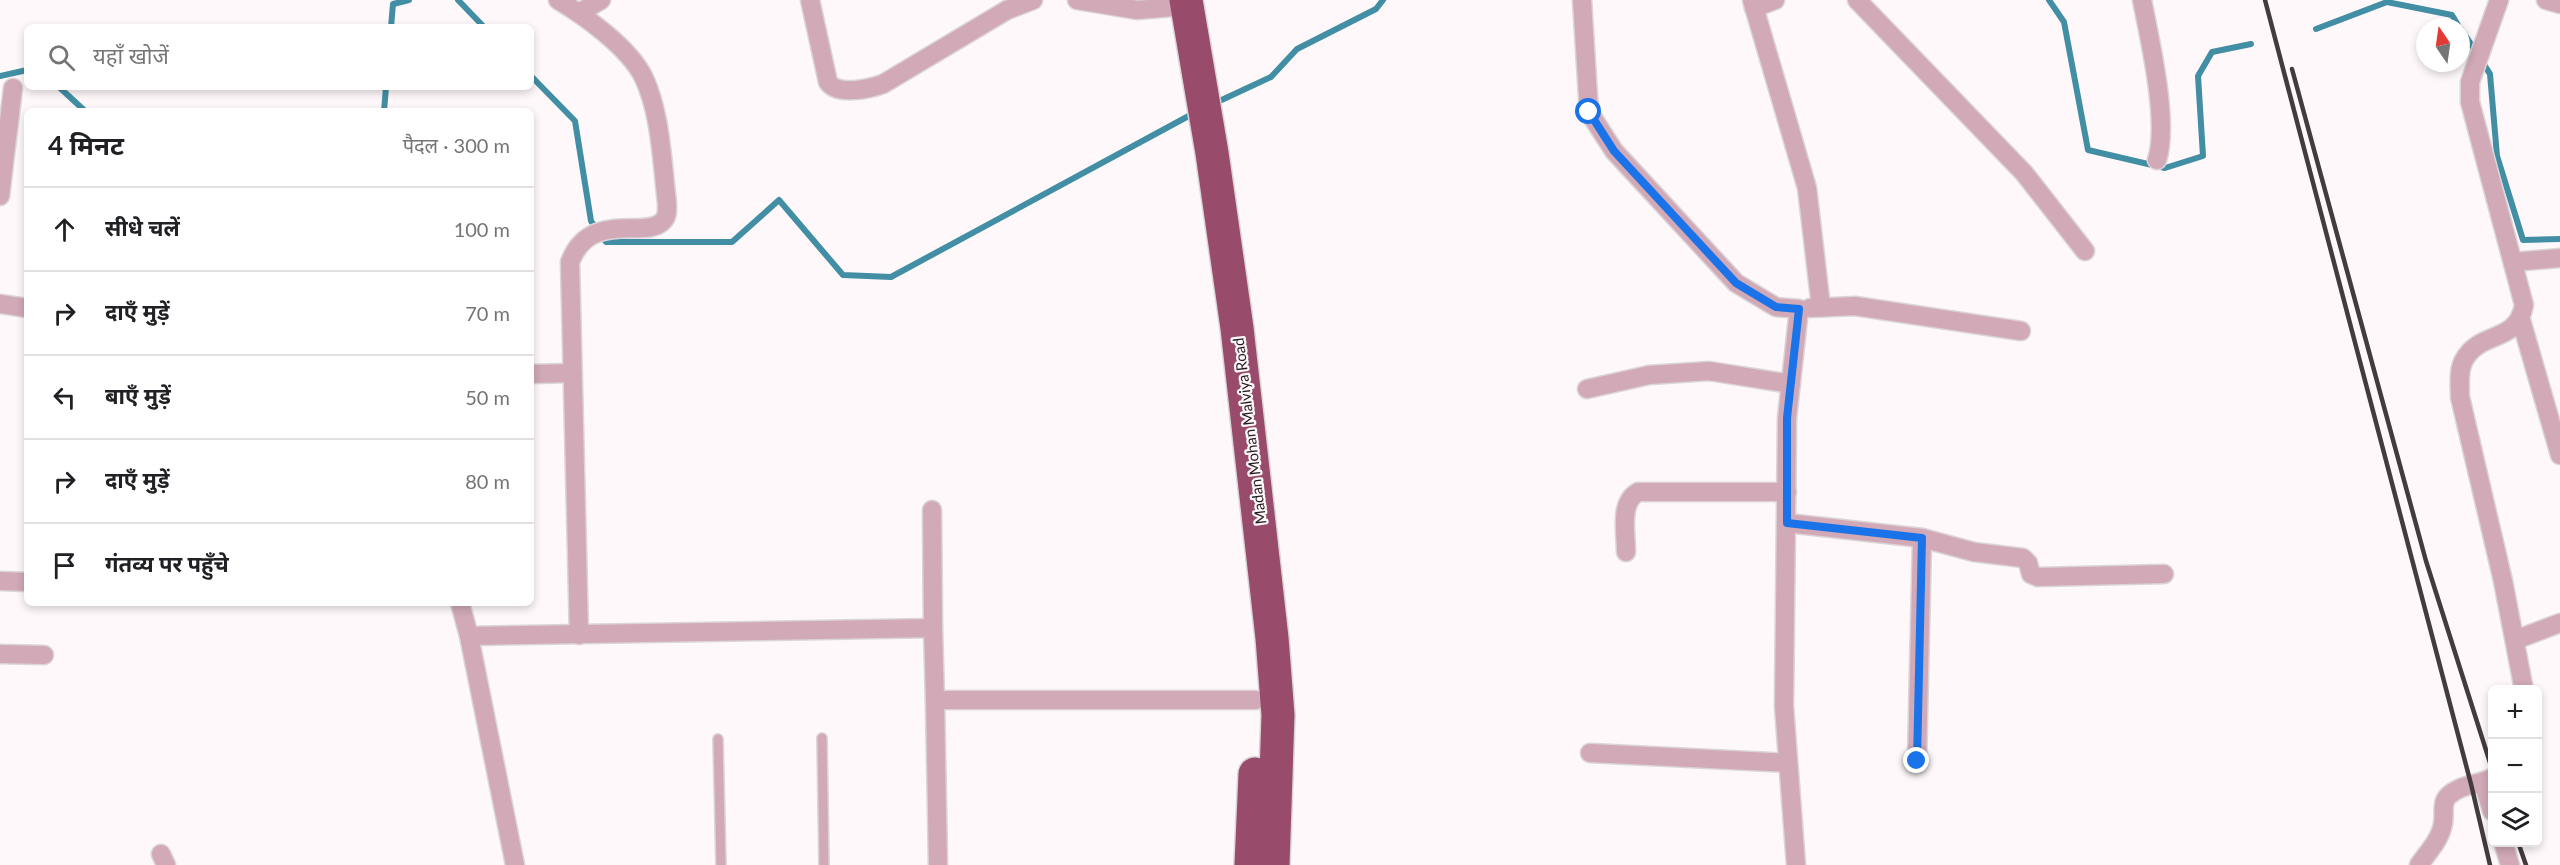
<!DOCTYPE html>
<html lang="hi">
<head>
<meta charset="utf-8">
<style>
	:root { --surface:#fff; --page:#f2f2f2; --text:#202124; --muted:#757577; --line:#e0e0e0 }
	body { margin:0; font-family:Lato,"Noto Sans Devanagari",sans-serif; background:var(--page); color:var(--text) }
	.controls { position:absolute; right:18px; bottom:18px; display:grid; overflow:hidden; border-radius:9px; box-shadow:0 3px 9px #0003 }
	.controls button { width:54px; height:54px; display:grid; place-items:center; padding:0; border:0; border-bottom:2px solid var(--line); background:var(--surface); color:var(--text); font:30px sans-serif }
	.compass { position:absolute; left:2416px; top:18px; width:54px; height:54px; border-radius:50%; background:var(--surface); box-shadow:0 3px 9px #0003; rotate:347deg }
	.stop { position:absolute; width:18px; height:18px; margin:-14px; border:4px solid #1a73e8; border-radius:50%; background:#fff }
	.stop.end { background:#1a73e8; border-color:#fff; box-shadow:0 2px 6px #0008 }
	.list { margin:0; padding:0; list-style:none }
	h2 { display:flex; justify-content:space-between; align-items:center; height:78px; margin:0; padding:0 24px; font-size:26px }
	h2 small { font-size:20px; font-weight:400; color:var(--muted) }
	.list li { display:grid; grid-template-columns:39px 1fr auto; gap:18px; align-items:center; box-sizing:border-box; height:84px; padding:0 24px; border-top:2px solid var(--line) }
	.list b { display:block; font-size:22px; white-space:nowrap }
	.list em { font-size:20px; font-style:normal; color:var(--muted) }
	.icon { flex:none; width:33px; height:33px; fill:none; stroke:currentColor; stroke-width:2; stroke-linecap:round; stroke-linejoin:round }
	.map { position:relative; flex:none; width:2560px; height:865px; overflow:hidden }
	.search { position:absolute; background:var(--surface); box-shadow:0 3px 9px #0003; left:24px; top:24px; width:510px; height:66px; display:flex; align-items:center; gap:15px; box-sizing:border-box; padding:0 21px; border-radius:9px; color:var(--muted); font-size:22px }
	.panel { position:absolute; background:var(--surface); box-shadow:0 3px 9px #0003; left:24px; top:108px; width:510px; height:498px; border-radius:9px }
	.map>svg:first-child { display:block }
	.lines { fill:none; stroke-linecap:round; stroke-linejoin:round }
	.stream { stroke:#428ea4; stroke-width:6 }
	.lane-casing { stroke:#dbd5d7; stroke-width:12 }
	.street-casing { stroke:#dbd5d7; stroke-width:21 }
	.highway-casing { stroke:#dbd5d7; stroke-width:36 }
	.lane { stroke:#d1a9b7; stroke-width:9 }
	.street { stroke:#d1a9b7; stroke-width:18 }
	.highway { stroke:#984b6b; stroke-width:33 }
	.rail { stroke:#443b3f; stroke-width:4.5 }
	.route { stroke:#1a73e8; stroke-width:8 }
	.labels { text-anchor:middle; dominant-baseline:central; stroke-width:4.5; stroke-linejoin:round; paint-order:stroke }
	.street-label { font-size:15px; fill:#261c20; stroke:#fef8fa }
</style>
</head>
<body>
<div class="map">
<svg width="2560" height="865" viewBox="0 0 2560 865">
	<rect width="100%" height="100%" fill="#fef8fa"/>
	<g class="lines">
		<g class="stream">
			<polyline points="458,0 484,27"/>
			<polyline points="2049,0 2064,22 2088,150 2165,168 2203,156 2198,76 2212,52 2251,44"/>
			<polyline points="391,27 393,4 409,0"/>
			<polyline points="2316,29 2387,2 2452,15 2459,27"/>
			<polyline points="2461,29 2490,74 2497,156 2523,240 2560,239"/>
			<polyline points="0,76 27,70"/>
			<polyline points="531,76 575,121 591,221 606,242 732,242 779,200 843,275 891,277 1196,112"/>
			<polyline points="59,87 85,111"/>
			<polyline points="1213,104 1271,77 1297,49 1376,9 1383,0"/>
			<polyline points="384,111 386,87"/>
		</g>
		<g class="lane-casing">
			<g id="lane">
				<polyline points="822,738 824,865"/>
				<polyline points="718,739 721,865"/>
			</g>
		</g>
		<g class="street-casing">
			<g id="street">
				<path d="M558,0c27,16 70,47 85,76 18,37 19,87 24,127 0,6 1,13 -4,18 -17,19 -73,-12 -93,41l9,373"/>
				<path d="M810,0l18,82c9,14 41,7 55,2l124,-74 26,-10"/>
				<polyline points="1077,0 1137,10 1173,7"/>
				<polyline points="1582,0 1589,112 1614,151 1736,283 1776,307 1799,309 1787,418 1784,706 1796,865"/>
				<polyline points="1752,0 1807,188 1821,307"/>
				<polyline points="1857,0 2024,173 2085,251"/>
				<path d="M2142,0c8,41 27,122 15,160"/>
				<path d="M2499,0l-29,82v20l54,203c-7,39 -44,25 -60,55 -6,10 -4,26 -4,37l43,184 21,109"/>
				<polyline points="2546,0 2560,4"/>
				<polyline points="1754,8 1775,0"/>
				<polyline points="579,13 601,0"/>
				<polyline points="0,196 13,88"/>
				<polyline points="2513,262 2560,258"/>
				<polyline points="0,304 27,308"/>
				<polyline points="1810,308 1855,306 2021,331"/>
				<polyline points="2521,320 2560,455"/>
				<polyline points="531,374 572,373"/>
				<polyline points="1587,389 1649,375 1709,371 1791,384"/>
				<polyline points="932,510 933,628"/>
				<polyline points="1787,523 1922,538 1974,552 2023,558 2028,563 2031,574 2038,577 2164,574"/>
				<path d="M1626,552c0,-20 -7,-49 12,-60h149"/>
				<polyline points="0,581 27,582"/>
				<polyline points="460,603 469,636 515,865"/>
				<polyline points="469,636 933,628 935,700 1256,700"/>
				<polyline points="2515,640 2560,623"/>
				<polyline points="0,654 44,655"/>
				<polyline points="935,700 938,865"/>
				<polyline points="1590,753 1788,763"/>
				<polyline points="1917,761 1922,538"/>
				<polyline points="2483,782 2492,811"/>
				<polyline points="2503,842 2510,865"/>
				<polyline points="161,854 166,865"/>
				<path d="M2419,865c9,-13 22,-26 24,-42 2,-9 -2,-20 5,-27 13,-12 30,-11 44,-18"/>
			</g>
		</g>
		<g class="highway-casing">
			<g id="highway">
				<polyline points="1186,0 1212,153 1237,328 1272,638 1278,715 1273,865"/>
				<polyline points="1251,865 1255,774"/>
			</g>
		</g>
		<use href="#lane" class="lane"/>
		<use href="#street" class="street"/>
		<use href="#highway" class="highway"/>
		<g class="rail">
			<polyline points="2265,0 2471,784 2490,865"/>
			<polyline points="2292,69 2426,561 2492,769"/>
			<polyline points="2518,842 2526,865"/>
		</g>
	</g>
	<g class="lines">
		<polyline class="route" points="1589,112 1614,151 1736,283 1776,307 1799,309 1787,418 1787,523 1922,538 1917,761"/>
	</g>
	<g class="labels">
		<g class="street-label">
			<text transform="translate(1249 431) rotate(-97)">Madan Mohan Malviya Road</text>
		</g>
	</g>
</svg>
<div class="controls">
<button>+</button>
<button>−</button>
<button><svg class="icon" aria-label="layers" viewBox="0 0 24 24"><path d="M12 4l9 5-9 5-9-5zM3 14l9 5 9-5"/></svg></button>
</div>
<svg class="compass" viewBox="-18 -18 36 36"><path d="M0-13l5 13h-10z" fill="#e53935"/><path d="M0 13l5-13h-10z" fill="#757577"/></svg>
<div class="stop" style="left:1589px;top:112px"></div>
<div class="stop end" style="left:1917px;top:761px"></div>
<div class="search"><svg class="icon" aria-label="search" viewBox="0 0 24 24"><circle cx="10" cy="10" r="6"/><path d="M15 15l6 6"/></svg>यहाँ खोजें</div>
<section class="panel">
<h2>4 मिनट<small>पैदल · 300 m</small></h2>
<ul class="list">
<li><svg class="icon" aria-label="ahead" viewBox="0 0 24 24"><path d="M12 20V5M6 11l6-6 6 6"/></svg><div><b>सीधे चलें</b></div><em>100 m</em></li>
<li><svg class="icon" aria-label="right" viewBox="0 0 24 24"><path d="M7 20v-9h11M14 6l5 5-5 5"/></svg><div><b>दाएँ मुड़ें</b></div><em>70 m</em></li>
<li><svg class="icon" aria-label="left" viewBox="0 0 24 24"><path d="M17 20v-9H6M10 6l-5 5 5 5"/></svg><div><b>बाएँ मुड़ें</b></div><em>50 m</em></li>
<li><svg class="icon" aria-label="right" viewBox="0 0 24 24"><path d="M7 20v-9h11M14 6l5 5-5 5"/></svg><div><b>दाएँ मुड़ें</b></div><em>80 m</em></li>
<li><svg class="icon" aria-label="arrive" viewBox="0 0 24 24"><path d="M6 21V4h12l-3 4 3 4H6"/></svg><div><b>गंतव्य पर पहुँचे</b></div></li>
</ul>
</section>
</div>
</body>
</html>
